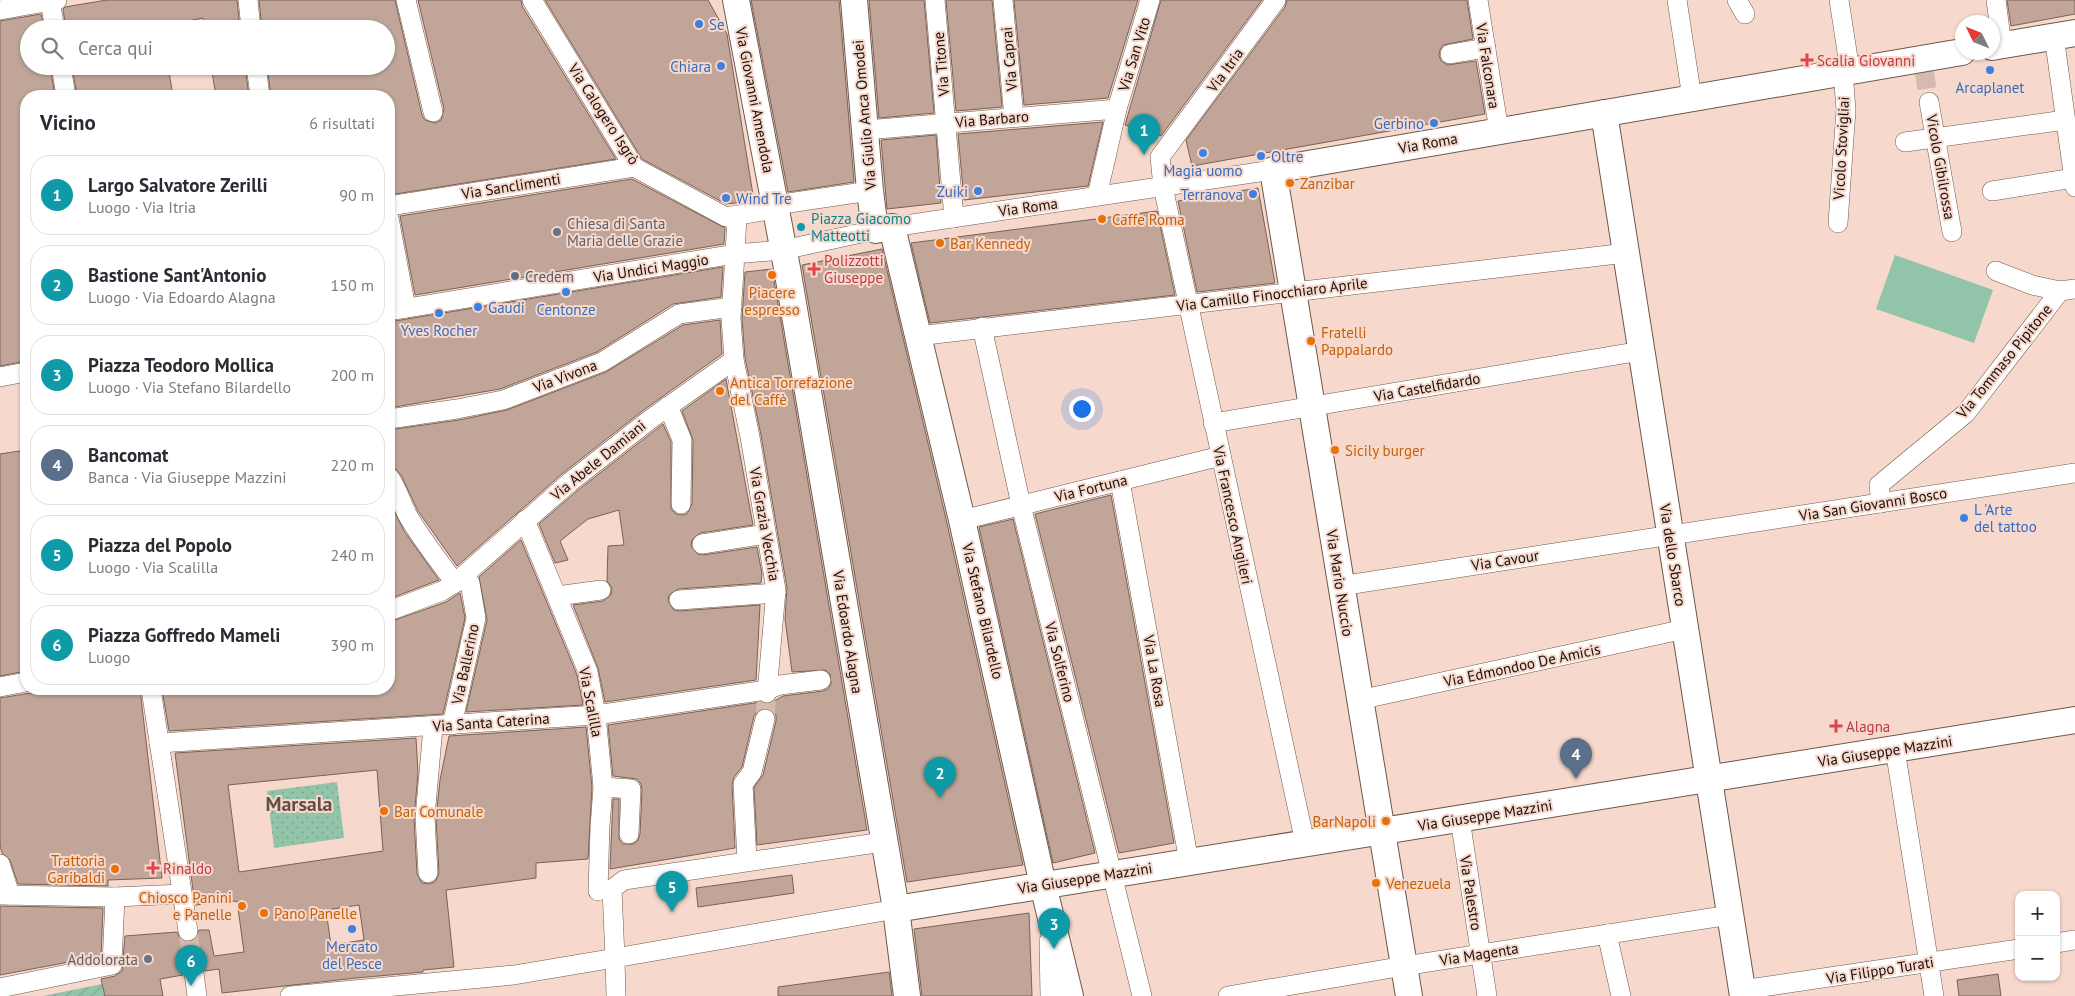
<!DOCTYPE html>
<html lang="it">
<head>
<meta charset="utf-8">
<style>
	:root { --surface:#fff; --page:#f2f2f3; --text:#2b2b33; --muted:#7c7c81; --line:#e1e1e2; --accent:#2a7e2b }
	body { margin:0; font-family:"PT Sans",sans-serif; background:var(--page); color:var(--text) }
	.controls { position:absolute; right:15px; bottom:15px; display:grid; overflow:hidden; border-radius:10px; box-shadow:0 1px 4px #0004 }
	.controls button { width:45px; height:45px; display:grid; place-items:center; padding:0; border:0; border-bottom:1px solid var(--line); background:var(--surface); color:var(--text); font:25px sans-serif }
	.compass { position:absolute; left:1955px; top:15px; width:45px; height:45px; border-radius:50%; background:var(--surface); box-shadow:0 1px 4px #0004; rotate:313deg }
	.you { position:absolute; left:1081px; top:408px; width:18px; height:18px; margin:-12px; border:4px solid #fff; border-radius:50%; background:#1a73e8; box-shadow:0 0 0 8px #1a73e833 }
	.badge { display:grid; place-items:center; width:32px; height:32px; border-radius:50%; background:var(--accent); color:#fff; font-size:16px; font-weight:700 }
	.pin { position:absolute; translate:-50% -41px; filter:drop-shadow(0 1px 2px #0008) }
	.pin::after { content:''; position:absolute; top:26px; width:18px; height:15px; background:inherit; clip-path:polygon(0 0,100% 0,50% 100%) }
	.list { margin:0; padding:0; list-style:none }
	h2 { display:flex; justify-content:space-between; align-items:center; height:65px; margin:0; padding:0 20px; font-size:21px }
	h2 small { font-size:16px; font-weight:400; color:var(--muted) }
	.list li { display:grid; grid-template-columns:32px 1fr auto; gap:15px; align-items:center; box-sizing:border-box; height:80px; margin:0 10px 10px; padding:0 10px; border:1px solid var(--line); border-radius:20px }
	.list b { display:block; font-size:19px; white-space:nowrap }
	.list p { margin:0; font-size:16px; white-space:nowrap; color:var(--muted) }
	.list em { font-size:16px; font-style:normal; color:var(--muted) }
	.icon { flex:none; width:28px; height:28px; fill:none; stroke:currentColor; stroke-width:2; stroke-linecap:round; stroke-linejoin:round }
	.map { position:relative; flex:none; width:2075px; height:996px; overflow:hidden }
	.search { position:absolute; background:var(--surface); box-shadow:0 1px 4px #0004; left:20px; top:20px; width:375px; height:55px; display:flex; align-items:center; gap:12px; box-sizing:border-box; padding:0 18px; border-radius:28px; color:var(--muted); font-size:19px }
	.panel { position:absolute; background:var(--surface); box-shadow:0 1px 4px #0004; left:20px; top:90px; width:375px; height:605px; border-radius:20px }
	.map>svg:first-child { display:block }
	.grass { fill:url(#grass-dots) }
	.garden { fill:url(#garden-furrows) }
	.pitch { fill:#91c4a9 }
	.building { fill:#c0a598; stroke:#7b6256; fill-rule:evenodd }
	.lines { fill:none; stroke-linecap:round; stroke-linejoin:round }
	.street-tunnel { stroke:#d5bbaf; stroke-width:19; stroke-dasharray:19 9; stroke-linecap:butt }
	.street-casing { stroke:#6f574b; stroke-width:20 }
	.secondary-casing { stroke:#6f574b; stroke-width:28 }
	.street { stroke:#fff; stroke-width:19 }
	.secondary { stroke:#fff; stroke-width:26 }
	.shop-dot { fill:#3f7fe0; stroke:#f6d9cc; stroke-width:2 }
	.health-dot { fill:#e0444e; stroke:#f6d9cc; stroke-width:2 }
	.food-dot { fill:#e8710a; stroke:#f6d9cc; stroke-width:2 }
	.culture-dot { fill:#0f9aa8; stroke:#f6d9cc; stroke-width:2 }
	.worship-dot { fill:#6b7280; stroke:#f6d9cc; stroke-width:2 }
	.service-dot { fill:#5c6f8a; stroke:#f6d9cc; stroke-width:2 }
	.labels { text-anchor:middle; dominant-baseline:central; stroke-width:4; stroke-linejoin:round; paint-order:stroke }
	.shop-label { font-size:15px; fill:#366cbe; stroke:#f6d9cc; text-anchor:start }
	.street-label { font-size:15px; fill:#19100b; stroke:#f6d9cc }
	.health-label { font-size:15px; fill:#be3a42; stroke:#f6d9cc; text-anchor:start }
	.food-label { font-size:15px; fill:#c56008; stroke:#f6d9cc; text-anchor:start }
	.culture-label { font-size:15px; fill:#0d838f; stroke:#f6d9cc; text-anchor:start }
	.worship-label { font-size:15px; fill:#5b616d; stroke:#f6d9cc; text-anchor:start }
	.service-label { font-size:15px; fill:#4e5e75; stroke:#f6d9cc; text-anchor:start }
	.district-label { font-size:20px; font-weight:bold; fill:#654e42; stroke:#f6d9cc }
</style>
</head>
<body>
<div class="map">
<svg width="2075" height="996" viewBox="0 0 2075 996">
	<defs>
		<pattern id="grass-dots" width="8" height="8" patternUnits="userSpaceOnUse" patternTransform="scale(1.25)"><rect width="8" height="8" fill="#91c4a9"/><path d="M2 2h.1M6 6h.1" fill="none" stroke="#7ca790" stroke-width="1.8" stroke-linecap="round"/></pattern>
		<pattern id="garden-furrows" width="10" height="10" patternUnits="userSpaceOnUse" patternTransform="scale(1.25)"><rect width="10" height="10" fill="#91c4a9"/><path d="M-1 1l2-2M0 10L10 0M9 11l2-2" fill="none" stroke="#7ca790"/></pattern>
	</defs>
	<rect width="100%" height="100%" fill="#f6d9cc"/>
	<polygon class="grass" points="337,782 344,838 274,848 267,791"/>
	<polygon class="garden" points="102,984 105,996 43,996"/>
	<polygon class="pitch" points="1895,255 1993,290 1974,343 1876,309"/>
	<g class="building">
		<polygon points="107,0 237,0 240,29 205,29 203,18 147,29 66,29 63,9 65,7"/>
		<polygon points="259,0 395,0 422,115 425,120 435,123 441,120 444,109 418,0 521,0 522,6 616,159 389,195 389,96 271,96 267,66 386,66 386,29 262,29"/>
		<polygon points="545,0 708,0 727,34 754,201 726,204 642,159"/>
		<polygon points="751,0 839,0 854,182 788,192"/>
		<polygon points="869,0 924,0 934,113 879,118"/>
		<polygon points="946,0 992,0 1002,107 956,111"/>
		<polygon points="1014,0 1138,0 1108,98 1024,105"/>
		<polygon points="1161,0 1262,0 1161,136 1125,125"/>
		<polygon points="1287,0 1467,0 1473,39 1443,45 1440,50 1439,55 1441,61 1447,65 1476,61 1485,114 1192,166 1186,140 1285,7"/>
		<polygon points="2007,0 2075,0 2075,14 2011,26"/>
		<polygon points="41,14 44,29 29,29 29,66 50,66 55,96 26,96 26,361 0,366 0,21"/>
		<polygon points="72,66 168,66 173,96 77,96"/>
		<polygon points="211,66 245,66 249,96 216,96"/>
		<polygon points="1103,122 1088,186 964,200 958,134"/>
		<polygon points="936,135 941,203 887,209 881,140"/>
		<polygon points="632,179 725,228 724,244 415,295 400,216"/>
		<polygon points="1258,188 1275,283 1197,292 1178,201"/>
		<polygon points="1157,211 1175,295 930,323 911,243"/>
		<polygon points="882,249 947,523 1023,865 907,882 802,265"/>
		<polygon points="723,267 721,297 673,304 597,352 500,389 389,408 389,322"/>
		<polygon points="772,269 867,830 757,845 754,787 763,775 776,721 776,715 772,711 762,708 757,711 754,716 742,767 734,777 732,784 735,848 610,869 613,799 619,799 619,839 623,844 634,844 638,840 640,834 642,790 641,784 637,779 613,776 608,725 761,702 771,703 783,696 823,691 828,689 831,684 830,674 825,670 792,672 785,619 787,588 761,435 745,358 742,318 745,272"/>
		<polygon points="720,320 722,354 645,409 563,473 457,566 418,511 401,475 394,467 389,466 389,430 459,420 507,410 606,372 683,325"/>
		<polygon points="726,379 753,525 700,533 692,540 691,546 698,554 703,555 757,547 762,574 761,583 678,589 669,595 668,601 674,610 680,611 760,605 756,680 605,702 598,668 573,605 603,601 611,595 612,588 607,581 608,546 624,545 619,510 588,519 560,541 568,560 555,563 539,524 577,491 663,424 671,442 671,509 676,514 681,515 687,514 692,504 693,440 682,411"/>
		<polygon points="26,450 26,671 0,676 0,454"/>
		<polygon points="1111,495 1174,843 1119,853 1035,514"/>
		<polygon points="389,500 404,531 439,580 389,599"/>
		<polygon points="1013,519 1095,853 1053,863 979,527"/>
		<polygon points="521,540 577,675 583,705 466,712 487,620 479,577"/>
		<polygon points="460,593 465,618 443,714 169,731 162,689 389,689 389,622 446,602"/>
		<polygon points="55,689 140,689 162,878 108,880 108,886 18,884 10,860 2,853 0,846 0,698"/>
		<path d="M586,727l6,60 -4,72 -52,4v15l-90,12 8,77 -31,3v2l-67,6 -134,15 -3,-24 -14,2 -2,-5 -10,-4 -5,2 -4,4 -1,7 -23,4 3,17h-58l-4,-17 14,-3 7,-5 3,-35 52,-4 3,6 9,4 6,-3 4,-9h10l5,26 30,-4 -7,-51 -42,4 -20,-152 241,-15 2,35 -4,45 3,56 5,9 7,1 6,-2 4,-9 -3,-56 4,-37 9,-44zM377,770l6,81 -144,21 -11,-87zM359,905l5,35 -33,5 -5,-35z"/>
		<polygon points="792,875 794,893 698,907 696,888"/>
		<polygon points="0,906 103,908 101,956 0,975"/>
		<polygon points="1029,913 1032,996 922,996 914,929"/>
		<polygon points="889,972 892,996 778,996 778,987"/>
		<polygon points="1998,974 2001,996 1959,996 1957,980"/>
	</g>
	<g class="lines">
		<g class="street-tunnel">
			<polyline points="1924,70 1929,102"/>
			<polyline points="765,719 767,693"/>
			<polyline points="188,931 194,973"/>
		</g>
		<g class="street-casing">
			<g id="street">
				<polyline points="248,0 251,29"/>
				<polyline points="406,0 433,112"/>
				<polyline points="532,0 634,167 726,217 775,209"/>
				<polyline points="935,0 954,218"/>
				<polyline points="1003,0 1014,117"/>
				<polyline points="1276,0 1160,157 1163,187 1305,843"/>
				<polyline points="1478,0 1499,131"/>
				<polyline points="1677,0 1692,98"/>
				<polyline points="1737,0 1745,14"/>
				<polyline points="1839,0 1850,71"/>
				<polyline points="1996,0 2002,45"/>
				<polyline points="50,1 55,29"/>
				<polyline points="0,10 57,0"/>
				<polyline points="2054,36 2075,187"/>
				<polyline points="1450,54 1486,48"/>
				<polyline points="61,66 66,96"/>
				<polyline points="256,66 260,96"/>
				<polyline points="1929,102 1952,232"/>
				<polyline points="866,130 1117,109"/>
				<polyline points="1905,142 2065,120"/>
				<polyline points="1992,191 2074,178"/>
				<polyline points="1097,196 1117,109 1150,0"/>
				<polyline points="775,205 870,191"/>
				<polyline points="389,206 634,167"/>
				<polyline points="389,218 406,308"/>
				<polyline points="1838,223 1846,110 1843,72"/>
				<polyline points="892,227 1273,170"/>
				<polyline points="1996,271 2032,285 2060,291"/>
				<polyline points="389,311 735,254 737,216"/>
				<polyline points="982,327 1021,505 1142,996"/>
				<polyline points="918,336 1626,253"/>
				<polyline points="734,360 750,437 776,590 767,693"/>
				<polyline points="0,377 26,372"/>
				<polyline points="668,406 682,440 681,504"/>
				<polyline points="389,419 457,409 503,400 602,362 679,314 732,307"/>
				<polyline points="1213,423 1641,351"/>
				<path d="M389,477c9,12 12,26 19,39 14,24 31,45 47,67"/>
				<polyline points="1120,481 1189,862"/>
				<polyline points="1881,503 1879,485 1966,413 2060,291 2075,289"/>
				<polyline points="525,520 588,672 596,715 603,787 600,826 598,891"/>
				<polyline points="962,520 1221,456"/>
				<polyline points="702,544 766,534"/>
				<polyline points="1340,586 2075,473"/>
				<polyline points="557,596 601,590"/>
				<polyline points="679,600 776,593"/>
				<polyline points="389,611 442,591 455,583 570,482 652,418 734,360 731,318 735,254 783,250 875,230"/>
				<polyline points="0,687 26,682"/>
				<polyline points="151,689 188,931"/>
				<polyline points="1359,700 1685,629"/>
				<polyline points="452,725 476,618 470,583 464,576"/>
				<polyline points="159,743 596,715 767,690 780,685 821,680"/>
				<polyline points="1895,749 1934,996"/>
				<polyline points="603,787 631,789 629,834"/>
				<polyline points="1460,819 1487,996"/>
				<polyline points="747,861 743,784 752,772 765,719"/>
				<polyline points="0,864 10,895"/>
				<polyline points="428,873 425,817 433,727"/>
				<polyline points="0,895 115,897 182,894"/>
				<polyline points="1607,934 1621,996"/>
				<polyline points="1049,941 1050,996"/>
				<polyline points="2056,943 2075,940"/>
				<polyline points="194,973 197,996"/>
				<polyline points="0,988 112,965 115,897"/>
				<polyline points="1742,990 2019,949"/>
				<polyline points="290,996 514,975 615,958 612,889 624,880 883,842"/>
				<polyline points="616,996 615,958 896,909"/>
				<polyline points="1228,996 1404,966 1730,915"/>
			</g>
		</g>
		<g class="secondary-casing">
			<g id="secondary">
				<polyline points="736,0 787,268 896,909 907,996"/>
				<polyline points="854,0 870,191 875,230 892,227 962,520 1043,885 1070,996"/>
				<polyline points="1992,47 2075,33"/>
				<polyline points="1604,113 1743,996"/>
				<polyline points="896,909 2075,720"/>
				<polyline points="1409,996 1273,170 1962,52"/>
			</g>
		</g>
		<use href="#street" class="street"/>
		<use href="#secondary" class="secondary"/>
	</g>
	<g class="shop-dot">
		<circle cx="699" cy="24" r="5"/>
		<circle cx="721" cy="66" r="5"/>
		<circle cx="1990" cy="70" r="5"/>
		<circle cx="1434" cy="123" r="5"/>
		<circle cx="1203" cy="153" r="5"/>
		<circle cx="1261" cy="156" r="5"/>
		<circle cx="978" cy="191" r="5"/>
		<circle cx="1253" cy="194" r="5"/>
		<circle cx="726" cy="198" r="5"/>
		<circle cx="566" cy="292" r="5"/>
		<circle cx="478" cy="307" r="5"/>
		<circle cx="439" cy="313" r="5"/>
		<circle cx="1964" cy="518" r="5"/>
		<circle cx="352" cy="929" r="5"/>
	</g>
	<g class="health-dot">
		<path d="M1804.5 52.5h5v5h5v5h-5v5h-5v-5h-5v-5h5z"/>
		<path d="M811.5 261.5h5v5h5v5h-5v5h-5v-5h-5v-5h5z"/>
		<path d="M1833.5 718.5h5v5h5v5h-5v5h-5v-5h-5v-5h5z"/>
		<path d="M150.5 860.5h5v5h5v5h-5v5h-5v-5h-5v-5h5z"/>
	</g>
	<g class="food-dot">
		<circle cx="1290" cy="183" r="5"/>
		<circle cx="1102" cy="219" r="5"/>
		<circle cx="940" cy="243" r="5"/>
		<circle cx="772" cy="275" r="5"/>
		<circle cx="1311" cy="341" r="5"/>
		<circle cx="720" cy="391" r="5"/>
		<circle cx="1335" cy="450" r="5"/>
		<circle cx="384" cy="811" r="5"/>
		<circle cx="1386" cy="821" r="5"/>
		<circle cx="115" cy="869" r="5"/>
		<circle cx="1376" cy="883" r="5"/>
		<circle cx="242" cy="906" r="5"/>
		<circle cx="264" cy="913" r="5"/>
	</g>
	<circle class="culture-dot" cx="801" cy="227" r="5"/>
	<g class="worship-dot">
		<circle cx="557" cy="232" r="5"/>
		<circle cx="148" cy="959" r="5"/>
	</g>
	<circle class="service-dot" cx="515" cy="276" r="5"/>
	<g class="labels">
		<g class="shop-label">
			<text x="709" y="24">Se</text>
			<text x="711" y="66" text-anchor="end">Chiara</text>
			<text x="1990" y="87" text-anchor="middle">Arcaplanet</text>
			<text x="1424" y="123" text-anchor="end">Gerbino</text>
			<text x="1271" y="156">Oltre</text>
			<text x="1203" y="170" text-anchor="middle">Magia uomo</text>
			<text x="968" y="191" text-anchor="end">Zuiki</text>
			<text x="1243" y="194" text-anchor="end">Terranova</text>
			<text x="736" y="198">Wind Tre</text>
			<text x="488" y="307">Gaudi</text>
			<text x="566" y="309" text-anchor="middle">Centonze</text>
			<text x="439" y="330" text-anchor="middle">Yves Rocher</text>
			<text x="1974" y="509">L 'Arte<tspan x="1974" dy="17">del tattoo</tspan></text>
			<text x="352" y="946" text-anchor="middle">Mercato<tspan x="352" dy="17">del Pesce</tspan></text>
		</g>
		<g class="street-label">
			<text transform="translate(1134 54) rotate(-73)">Via San Vito</text>
			<text transform="translate(1009 59) rotate(-95)">Via Caprai</text>
			<text transform="translate(941 64) rotate(-95)">Via Titone</text>
			<text transform="translate(1488 66) rotate(81)">Via Falconara</text>
			<text transform="translate(1225 70) rotate(-54)">Via Itria</text>
			<text transform="translate(755 100) rotate(79)">Via Giovanni Amendola</text>
			<text transform="translate(604 114) rotate(57)">Via Calogero Isgrò</text>
			<text transform="translate(864 115) rotate(-95)">Via Giulio Anca Omodei</text>
			<text transform="translate(992 119) rotate(-5)">Via Barbaro</text>
			<text transform="translate(1428 143) rotate(-10)">Via Roma</text>
			<text transform="translate(1841 148) rotate(-87)">Vicolo Stovigliai</text>
			<text transform="translate(1941 167) rotate(80)">Vicolo Gibilrossa</text>
			<text transform="translate(511 186) rotate(-9)">Via Sanclimenti</text>
			<text transform="translate(1028 207) rotate(-8)">Via Roma</text>
			<text transform="translate(651 268) rotate(-9)">Via Undici Maggio</text>
			<text transform="translate(1272 294) rotate(-7)">Via Camillo Finocchiaro Aprile</text>
			<text transform="translate(2004 361) rotate(-51)">Via Tommaso Pipitone</text>
			<text transform="translate(565 376) rotate(-21)">Via Vivona</text>
			<text transform="translate(1427 387) rotate(-10)">Via Castelfidardo</text>
			<text transform="translate(598 460) rotate(-39)">Via Abele Damiani</text>
			<text transform="translate(1091 488) rotate(-14)">Via Fortuna</text>
			<text transform="translate(1873 504) rotate(-9)">Via San Giovanni Bosco</text>
			<text transform="translate(1233 515) rotate(78)">Via Francesco Angileri</text>
			<text transform="translate(765 524) rotate(80)">Via Grazia Vecchia</text>
			<text transform="translate(1673 555) rotate(81)">Via dello Sbarco</text>
			<text transform="translate(1505 560) rotate(-9)">Via Cavour</text>
			<text transform="translate(1340 583) rotate(81)">Via Mario Nuccio</text>
			<text transform="translate(983 611) rotate(77)">Via Stefano Bilardello</text>
			<text transform="translate(848 632) rotate(81)">Via Edoardo Alagna</text>
			<text transform="translate(1060 662) rotate(76)">Via Solferino</text>
			<text transform="translate(465 664) rotate(-78)">Via Ballerino</text>
			<text transform="translate(1522 665) rotate(-12)">Via Edmondoo De Amicis</text>
			<text transform="translate(1155 671) rotate(80)">Via La Rosa</text>
			<text transform="translate(591 702) rotate(79)">Via Scalilla</text>
			<text transform="translate(491 722) rotate(-4)">Via Santa Caterina</text>
			<text transform="translate(1885 751) rotate(-9)">Via Giuseppe Mazzini</text>
			<text transform="translate(1485 815) rotate(-9)">Via Giuseppe Mazzini</text>
			<text transform="translate(1085 878) rotate(-9)">Via Giuseppe Mazzini</text>
			<text transform="translate(1471 893) rotate(81)">Via Palestro</text>
			<text transform="translate(1479 954) rotate(-9)">Via Magenta</text>
			<text transform="translate(1880 970) rotate(-9)">Via Filippo Turati</text>
		</g>
		<g class="health-label">
			<text x="1817" y="60">Scalia Giovanni</text>
			<text x="824" y="260">Polizzotti<tspan x="824" dy="17">Giuseppe</tspan></text>
			<text x="1846" y="726">Alagna</text>
			<text x="163" y="868">Rinaldo</text>
		</g>
		<g class="food-label">
			<text x="1300" y="183">Zanzibar</text>
			<text x="1112" y="219">Caffe Roma</text>
			<text x="950" y="243">Bar Kennedy</text>
			<text x="772" y="292" text-anchor="middle">Piacere<tspan x="772" dy="17">espresso</tspan></text>
			<text x="1321" y="332">Fratelli<tspan x="1321" dy="17">Pappalardo</tspan></text>
			<text x="730" y="382">Antica Torrefazione<tspan x="730" dy="17">del Caffè</tspan></text>
			<text x="1345" y="450">Sicily burger</text>
			<text x="394" y="811">Bar Comunale</text>
			<text x="1376" y="821" text-anchor="end">BarNapoli</text>
			<text x="105" y="860" text-anchor="end">Trattoria<tspan x="105" dy="17">Garibaldi</tspan></text>
			<text x="1386" y="883">Venezuela</text>
			<text x="232" y="897" text-anchor="end">Chiosco Panini<tspan x="232" dy="17">e Panelle</tspan></text>
			<text x="274" y="913">Pano Panelle</text>
		</g>
		<g class="culture-label">
			<text x="811" y="218">Piazza Giacomo<tspan x="811" dy="17">Matteotti</tspan></text>
		</g>
		<g class="worship-label">
			<text x="567" y="223">Chiesa di Santa<tspan x="567" dy="17">Maria delle Grazie</tspan></text>
			<text x="138" y="959" text-anchor="end">Addolorata</text>
		</g>
		<g class="service-label">
			<text x="525" y="276">Credem</text>
		</g>
		<g class="district-label">
			<text x="299" y="804">Marsala</text>
		</g>
	</g>
</svg>
<div class="controls">
<button>+</button>
<button>−</button>
</div>
<svg class="compass" viewBox="-18 -18 36 36"><path d="M0-13l5 13h-10z" fill="#e53935"/><path d="M0 13l5-13h-10z" fill="#7c7c81"/></svg>
<div class="you"></div>
<div class="pin badge" style="left:1144px;top:155px;background:#0f9aa8">1</div>
<div class="pin badge" style="left:940px;top:798px;background:#0f9aa8">2</div>
<div class="pin badge" style="left:1054px;top:949px;background:#0f9aa8">3</div>
<div class="pin badge" style="left:1576px;top:779px;background:#5c6f8a">4</div>
<div class="pin badge" style="left:672px;top:912px;background:#0f9aa8">5</div>
<div class="pin badge" style="left:191px;top:986px;background:#0f9aa8">6</div>
<div class="search"><svg class="icon" aria-label="search" viewBox="0 0 24 24"><circle cx="10" cy="10" r="6"/><path d="M15 15l6 6"/></svg>Cerca qui</div>
<section class="panel">
<h2>Vicino<small>6 risultati</small></h2>
<ul class="list">
<li><span class="badge" style="background:#0f9aa8">1</span><div><b>Largo Salvatore Zerilli</b><p>Luogo · Via Itria</p></div><em>90 m</em></li>
<li><span class="badge" style="background:#0f9aa8">2</span><div><b>Bastione Sant'Antonio</b><p>Luogo · Via Edoardo Alagna</p></div><em>150 m</em></li>
<li><span class="badge" style="background:#0f9aa8">3</span><div><b>Piazza Teodoro Mollica</b><p>Luogo · Via Stefano Bilardello</p></div><em>200 m</em></li>
<li><span class="badge" style="background:#5c6f8a">4</span><div><b>Bancomat</b><p>Banca · Via Giuseppe Mazzini</p></div><em>220 m</em></li>
<li><span class="badge" style="background:#0f9aa8">5</span><div><b>Piazza del Popolo</b><p>Luogo · Via Scalilla</p></div><em>240 m</em></li>
<li><span class="badge" style="background:#0f9aa8">6</span><div><b>Piazza Goffredo Mameli</b><p>Luogo</p></div><em>390 m</em></li>
</ul>
</section>
</div>
</body>
</html>
